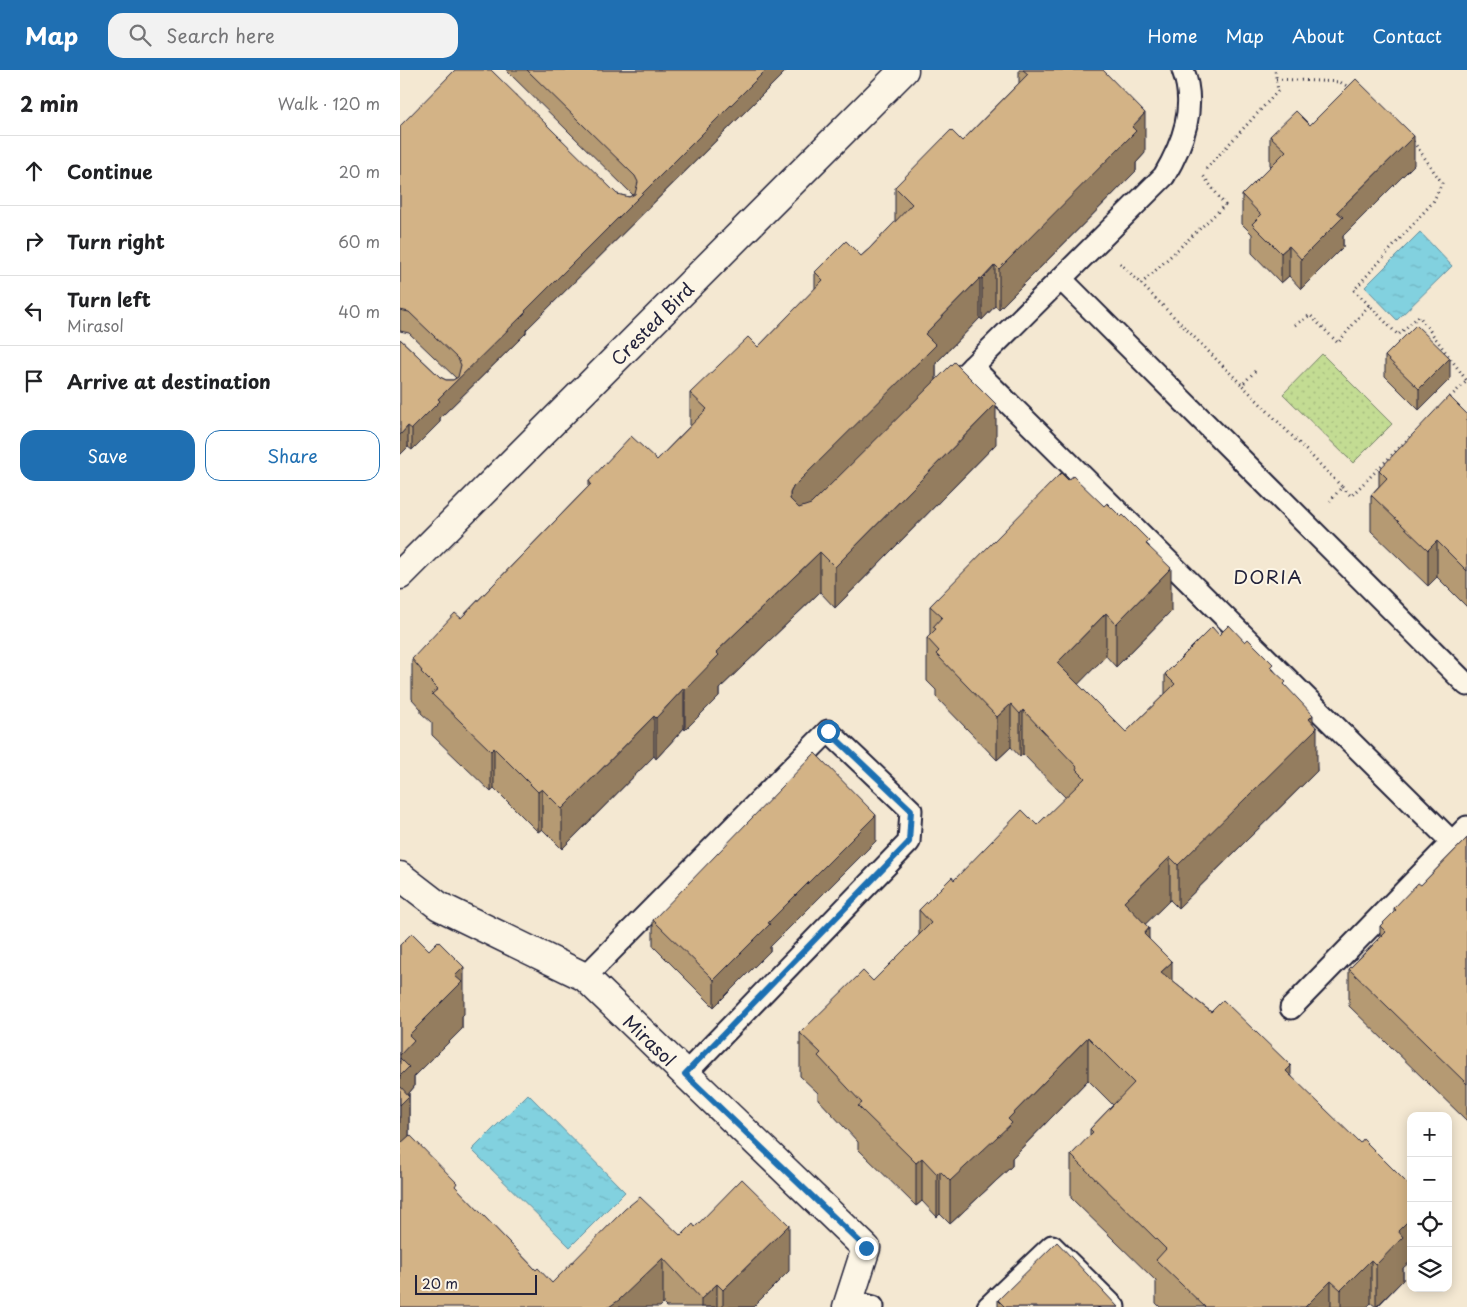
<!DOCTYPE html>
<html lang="en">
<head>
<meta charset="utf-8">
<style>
	:root { --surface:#fff; --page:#f2f2f2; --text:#202124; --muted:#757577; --line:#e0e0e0; --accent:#1f6fb2 }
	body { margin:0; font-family:"Playpen Sans",sans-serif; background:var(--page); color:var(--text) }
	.controls { position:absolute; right:15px; bottom:15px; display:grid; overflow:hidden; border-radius:10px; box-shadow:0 2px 12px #0003 }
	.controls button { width:45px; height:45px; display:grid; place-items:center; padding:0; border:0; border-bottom:1px solid var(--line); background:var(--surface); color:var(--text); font:25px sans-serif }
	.scale { position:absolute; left:15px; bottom:12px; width:122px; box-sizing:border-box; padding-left:5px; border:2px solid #22223b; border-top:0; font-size:14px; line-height:18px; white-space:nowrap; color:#22223b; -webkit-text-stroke:4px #fcf5e5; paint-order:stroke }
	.stop { position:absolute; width:15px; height:15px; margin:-11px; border:4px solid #1f6fb2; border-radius:50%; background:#fff }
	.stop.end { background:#1f6fb2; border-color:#fff; box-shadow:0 1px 5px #0008 }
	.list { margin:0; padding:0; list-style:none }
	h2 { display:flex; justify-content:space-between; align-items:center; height:65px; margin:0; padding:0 20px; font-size:21px }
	h2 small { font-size:16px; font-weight:400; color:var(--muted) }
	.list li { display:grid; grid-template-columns:32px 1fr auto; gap:15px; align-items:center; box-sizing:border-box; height:70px; padding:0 20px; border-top:1px solid var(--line) }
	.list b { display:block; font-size:19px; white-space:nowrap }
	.list p { margin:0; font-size:16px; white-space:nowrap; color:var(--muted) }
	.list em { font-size:16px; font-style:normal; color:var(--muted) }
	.actions { display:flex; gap:10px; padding:15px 20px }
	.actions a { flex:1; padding:11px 0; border:1px solid var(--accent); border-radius:15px; text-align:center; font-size:18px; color:var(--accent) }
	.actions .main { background:var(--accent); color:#fff }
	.icon { flex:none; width:28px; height:28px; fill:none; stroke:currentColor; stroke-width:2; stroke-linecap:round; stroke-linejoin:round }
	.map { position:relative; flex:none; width:1067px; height:1237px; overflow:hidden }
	header { display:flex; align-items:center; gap:30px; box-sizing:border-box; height:70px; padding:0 25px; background:var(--accent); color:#fff }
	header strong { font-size:24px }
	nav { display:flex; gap:28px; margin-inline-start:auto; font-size:18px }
	.search { width:350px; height:45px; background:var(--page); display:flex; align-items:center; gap:12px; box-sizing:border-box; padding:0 18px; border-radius:15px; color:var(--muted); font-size:19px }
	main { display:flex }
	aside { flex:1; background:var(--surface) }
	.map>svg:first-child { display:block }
	.grass { fill:url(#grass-dots); stroke:#727f67 }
	.water { fill:url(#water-ripples); stroke:#5c8b9d }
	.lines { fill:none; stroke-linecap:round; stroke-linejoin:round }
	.lane-casing { stroke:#22223b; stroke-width:25 }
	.street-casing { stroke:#22223b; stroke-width:31 }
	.secondary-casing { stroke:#22223b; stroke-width:31 }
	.path { stroke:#22223b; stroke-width:3; stroke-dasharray:1 4; stroke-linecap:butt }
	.lane { stroke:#fcf5e5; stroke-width:21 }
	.street { stroke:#fcf5e5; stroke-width:28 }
	.secondary { stroke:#fcf5e5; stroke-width:28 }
	.wall { fill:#b59a73; stroke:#22223b }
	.shaded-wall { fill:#947d5e; stroke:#22223b }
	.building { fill:#d3b386; stroke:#22223b }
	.route { stroke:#1f6fb2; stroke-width:6 }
	.labels { text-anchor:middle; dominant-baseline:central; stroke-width:4; stroke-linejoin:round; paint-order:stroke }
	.street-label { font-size:18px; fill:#22223b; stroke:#fcf5e5 }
	.neighbourhood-label { font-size:19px; letter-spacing:1px; fill:#22223b; stroke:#fcf5e5 }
</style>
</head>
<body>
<header>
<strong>Map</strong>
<div class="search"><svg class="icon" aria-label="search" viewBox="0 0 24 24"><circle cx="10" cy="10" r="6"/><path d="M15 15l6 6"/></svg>Search here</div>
<nav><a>Home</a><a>Map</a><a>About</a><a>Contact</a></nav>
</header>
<main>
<aside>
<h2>2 min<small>Walk · 120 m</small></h2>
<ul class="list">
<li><svg class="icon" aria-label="ahead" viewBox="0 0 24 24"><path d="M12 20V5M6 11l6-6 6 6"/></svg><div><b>Continue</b></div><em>20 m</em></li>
<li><svg class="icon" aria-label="right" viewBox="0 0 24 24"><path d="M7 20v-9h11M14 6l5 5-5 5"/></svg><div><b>Turn right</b></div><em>60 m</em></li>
<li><svg class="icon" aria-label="left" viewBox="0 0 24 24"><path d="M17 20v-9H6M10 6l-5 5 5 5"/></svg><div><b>Turn left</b><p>Mirasol</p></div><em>40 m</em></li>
<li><svg class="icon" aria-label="arrive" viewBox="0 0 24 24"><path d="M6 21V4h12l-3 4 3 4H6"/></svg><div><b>Arrive at destination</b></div></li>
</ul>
<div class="actions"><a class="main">Save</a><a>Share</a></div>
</aside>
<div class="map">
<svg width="1067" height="1237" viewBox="0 0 1067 1237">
	<defs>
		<pattern id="grass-dots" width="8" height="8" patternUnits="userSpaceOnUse" patternTransform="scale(1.25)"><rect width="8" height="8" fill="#c3dc93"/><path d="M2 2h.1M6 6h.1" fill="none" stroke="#a7bc80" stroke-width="1.8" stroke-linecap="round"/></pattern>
		<pattern id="water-ripples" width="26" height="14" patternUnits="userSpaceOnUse" patternTransform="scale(1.25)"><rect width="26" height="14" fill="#82d1df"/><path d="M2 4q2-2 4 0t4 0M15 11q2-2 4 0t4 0" fill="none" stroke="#70b3c0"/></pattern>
	</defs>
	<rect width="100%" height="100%" fill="#f4e8d2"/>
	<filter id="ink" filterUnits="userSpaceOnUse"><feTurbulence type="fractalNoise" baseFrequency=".02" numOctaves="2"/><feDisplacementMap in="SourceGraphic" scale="10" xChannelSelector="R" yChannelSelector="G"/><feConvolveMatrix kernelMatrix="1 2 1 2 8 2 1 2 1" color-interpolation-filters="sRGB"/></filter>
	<g filter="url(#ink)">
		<polygon class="grass" points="922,284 992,354 953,393 883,324"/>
		<g class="water">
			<polygon points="1020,162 1052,196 997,250 965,217"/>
			<polygon points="128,1024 225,1122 170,1177 72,1080"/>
		</g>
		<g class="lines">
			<g class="lane-casing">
				<g id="lane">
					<polyline points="661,209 1067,615"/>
					<polyline points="572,297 1052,772"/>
					<path d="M562,307l202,-201c19,-32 33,-69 19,-106"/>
					<polyline points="185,907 428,661 511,740 509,772 285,1004"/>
					<polyline points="891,938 1067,757"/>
					<polyline points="449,1231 473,1237"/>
					<polyline points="588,1237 652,1176 714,1237"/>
				</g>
			</g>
			<g class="street-casing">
				<g id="street">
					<path id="s1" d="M0,806l39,30 146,71 281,271 -19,59"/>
				</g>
			</g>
			<g class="secondary-casing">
				<g id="secondary">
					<path id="s2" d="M0,505l504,-505"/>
				</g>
			</g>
			<g class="path">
				<polyline points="876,9 940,12 952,19"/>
				<polyline points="806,99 878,21 875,0"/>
				<polyline points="720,193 842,315"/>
				<polyline points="741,214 825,135 802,104"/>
				<polyline points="969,235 954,220 1033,132 1042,113 1013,71"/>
				<polyline points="895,255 910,245 938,273 969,235 998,265 1019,246 1067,311 1048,329"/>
				<polyline points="855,301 842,315 942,417 930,431"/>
				<polyline points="942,417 951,426 1010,367"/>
			</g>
			<use href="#lane" class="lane"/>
			<use href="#street" class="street"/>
			<use href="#secondary" class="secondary"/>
		</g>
		<g class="wall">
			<polygon points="106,0 387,0 126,260 126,263 40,348 40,352 12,380 8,377 0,269 40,307 46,310 53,310 56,308 9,263 0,261 0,56 217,124 229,127 233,125"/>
			<polygon points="619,0 703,0 745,83 736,93 736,101 599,239 595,236 582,250 580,248 536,293 536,310 596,374 435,538 420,522 319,619 319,626 285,660 284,658 256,689 254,686 162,779 142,759 138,762 94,718 91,722 32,665 32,653 21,643 21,639 12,629 12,589 61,548 189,416 189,411 257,390 290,356 290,323 358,277 415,219 415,202 461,186 469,179 495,152 495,117 562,71 619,13"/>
			<polygon points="910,55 1014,95 943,166 943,177 901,219 889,206 881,213 852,183 852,164 842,154 842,125 871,96 870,95 870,66"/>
			<polygon points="985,286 1050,309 1019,340 985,306"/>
			<polygon points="1067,344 1067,537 1037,507 1028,516 971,461 971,425 979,416 979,400"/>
			<polygon points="668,410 704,436 749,476 771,541 716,597 706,586 678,614 726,662 765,624 765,604 819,565 873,599 913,654 917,701 778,838 770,830 745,854 749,869 772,911 891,1005 1003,1198 1003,1210 977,1237 976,1237 971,1233 967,1237 760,1237 756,1233 756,1211 671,1128 671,1085 690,1066 690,1059 713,1035 688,1010 612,1088 612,1096 550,1154 540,1144 537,1147 522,1131 516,1136 458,1079 458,1072 418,1029 418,1023 400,1006 400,963 473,911 519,866 519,840 554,810 637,755 666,728 623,684 620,687 611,677 597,690 536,627 536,620 527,611 527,568 530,565 530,536"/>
			<polygon points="1067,768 1067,1051 949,936 949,899 980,867 980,856 994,843 994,838 1021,815"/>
			<polygon points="476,771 370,877 370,881 314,937 253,876 253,850"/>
			<polygon points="0,875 64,944 62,946 62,959 14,1007 14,1017 9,1023 9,1066 57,1119 136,1200 152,1213 281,1166 295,1157 389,1201 353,1237 266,1237 263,1234 0,1237"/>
			<polygon points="598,1230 718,1237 598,1237"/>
		</g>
		<g class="shaded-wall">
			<polygon points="366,0 387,0 126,260 126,263 40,348 40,352 12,380 12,359 38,329 125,241"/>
			<polygon points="745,43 745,83 736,93 736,101 599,239 599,199"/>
			<polygon points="1014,66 1014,95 943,166 943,177 901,219 901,189 937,142"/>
			<polygon points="889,176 889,206 881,213 881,183"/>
			<polygon points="595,195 595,236 582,250 582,209"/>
			<polygon points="580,208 580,248 536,293 536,315 390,463 390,423 393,417 525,264"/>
			<polygon points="1050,288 1050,309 1019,340 1019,319"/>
			<polygon points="596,334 596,374 435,538 435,497"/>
			<polygon points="8,356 8,377 0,385 0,365"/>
			<polygon points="1037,471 1037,507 1028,516 1028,480"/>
			<polygon points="420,482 420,522 319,619 319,626 285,660 285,620 316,582"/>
			<polygon points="771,498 771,541 716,597 716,554"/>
			<polygon points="706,543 706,586 657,636 657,593"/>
			<polygon points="284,618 284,658 256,689 256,648"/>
			<polygon points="611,634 611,677 597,690 597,647"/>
			<polygon points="623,640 623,684 620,687 620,644"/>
			<polygon points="913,645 913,661 917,658 917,701 778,838 778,795"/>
			<polygon points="254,646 254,686 162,779 162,739"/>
			<polygon points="94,678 94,718 91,722 91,681"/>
			<polygon points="142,719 142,759 138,762 138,722"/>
			<polygon points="476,745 476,771 370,877 370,881 314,937 314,910 368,853"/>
			<polygon points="770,787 770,830 724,875 724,832"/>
			<polygon points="749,858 749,901 744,864"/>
			<polygon points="772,892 772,935 761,902"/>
			<polygon points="64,897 64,944 62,946 62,959 14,1007 14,1017 9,1023 9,1073 0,1082 0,985 9,965 55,906"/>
			<polygon points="688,967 688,1010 612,1088 612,1096 550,1154 550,1111 608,1049"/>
			<polygon points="891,996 891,1039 886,1001"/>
			<polygon points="522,1088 522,1131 516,1136 516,1093"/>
			<polygon points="540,1101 540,1144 537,1147 537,1104"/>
			<polygon points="1011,1148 1011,1191 1003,1198 1003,1210 976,1237 976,1195 998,1161"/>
			<polygon points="389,1155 389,1201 353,1237 323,1237 323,1220"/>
			<polygon points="263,1188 263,1234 260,1237 209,1237"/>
			<polygon points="971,1190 971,1233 967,1237 941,1237 941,1220"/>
			<polygon points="931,1211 931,1237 905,1237"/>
			<polygon points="317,1214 317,1237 301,1237 301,1229"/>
		</g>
		<g class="building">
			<polygon points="55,0 91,0 217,124 229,127 235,124 238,112 235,106 127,0 366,0 125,241 126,242 38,329 40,331 12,359 8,356 0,365 0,269 40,307 46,310 53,310 58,307 61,295 58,289 9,242 0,240 0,56"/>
			<polygon points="623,0 703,0 745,43 732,57 736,61 599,199 595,195 582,209 580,208 525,264 536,275 393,417 390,423 390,429 399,438 411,434 554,292 596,334 435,497 420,482 316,582 319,585 285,620 284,618 256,648 254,646 162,739 142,719 138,722 94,678 91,681 32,624 38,619 21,602 22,601 12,589 55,543 61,548 191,414 189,411 231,366 257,390 307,339 290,323 348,267 358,277 423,210 415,202 446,171 461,186 469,179 512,134 495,117 551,60 562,71 628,4"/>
			<polygon points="956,9 1014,66 937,142 943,147 901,189 889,176 881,183 852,154 861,145 842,125 886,81 870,66 896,41 910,55"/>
			<polygon points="1016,255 1050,288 1019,319 985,286"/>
			<polygon points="1049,326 1067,344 1067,501 1037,471 1028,480 971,425 987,408 979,400"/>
			<polygon points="661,403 668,410 673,406 704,436 707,433 721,447 723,445 749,471 746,474 771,498 716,554 706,543 657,593 726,662 775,614 765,604 812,557 819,565 829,555 845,572 848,569 873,594 870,597 886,612 884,614 913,645 909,649 917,658 778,795 770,787 724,832 749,858 744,864 772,892 761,902 811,942 823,930 891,996 886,1001 960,1073 963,1069 1011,1117 1011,1148 998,1161 1003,1167 976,1195 971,1190 941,1220 931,1211 905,1237 805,1237 756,1190 766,1179 671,1085 693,1062 690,1059 734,1013 688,967 608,1049 612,1053 550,1111 540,1101 537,1104 522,1088 516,1093 458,1036 462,1033 418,986 421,983 400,963 463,901 473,911 531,853 519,840 552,807 554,810 622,740 637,755 685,708 676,699 677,697 623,640 620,644 611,634 597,647 536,584 539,581 527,568 536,559 533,557 542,547 530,536"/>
			<polygon points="415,683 476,745 368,853 370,854 314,910 253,850"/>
			<polygon points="1067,768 1067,1014 949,899 986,862 980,856 996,840 994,838 1018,813 1021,815"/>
			<polygon points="12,863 29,880 38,871 64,897 55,906 62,912 9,965 14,970 0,985 0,875"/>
			<polygon points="0,988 9,997 0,1006"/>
			<polygon points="0,1016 9,1026 0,1035"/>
			<polygon points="10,1065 57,1113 55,1116 136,1200 138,1198 152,1213 225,1139 240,1127 281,1166 293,1154 295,1157 342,1109 389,1155 323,1220 317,1214 301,1229 263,1188 219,1230 209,1237 0,1237 0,1074"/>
			<polygon points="657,1172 718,1237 605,1237 598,1230"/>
		</g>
	</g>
	<g class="lines" filter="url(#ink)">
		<polyline class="route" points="428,661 511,740 509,772 285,1004 466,1178"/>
	</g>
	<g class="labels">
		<g class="street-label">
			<text stroke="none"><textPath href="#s2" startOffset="356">Crested Bird</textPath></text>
			<text stroke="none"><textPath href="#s1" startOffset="302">Mirasol</textPath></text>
		</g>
		<g class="neighbourhood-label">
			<text x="868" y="506">DORIA</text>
		</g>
	</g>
</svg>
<div class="controls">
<button>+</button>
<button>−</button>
<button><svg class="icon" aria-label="locate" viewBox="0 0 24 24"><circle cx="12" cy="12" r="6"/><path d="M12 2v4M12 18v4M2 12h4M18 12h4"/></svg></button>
<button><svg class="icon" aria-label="layers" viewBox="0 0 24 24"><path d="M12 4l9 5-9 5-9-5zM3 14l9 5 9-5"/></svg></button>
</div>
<div class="scale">20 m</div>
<div class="stop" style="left:428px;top:661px"></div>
<div class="stop end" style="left:466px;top:1178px"></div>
</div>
</main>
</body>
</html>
